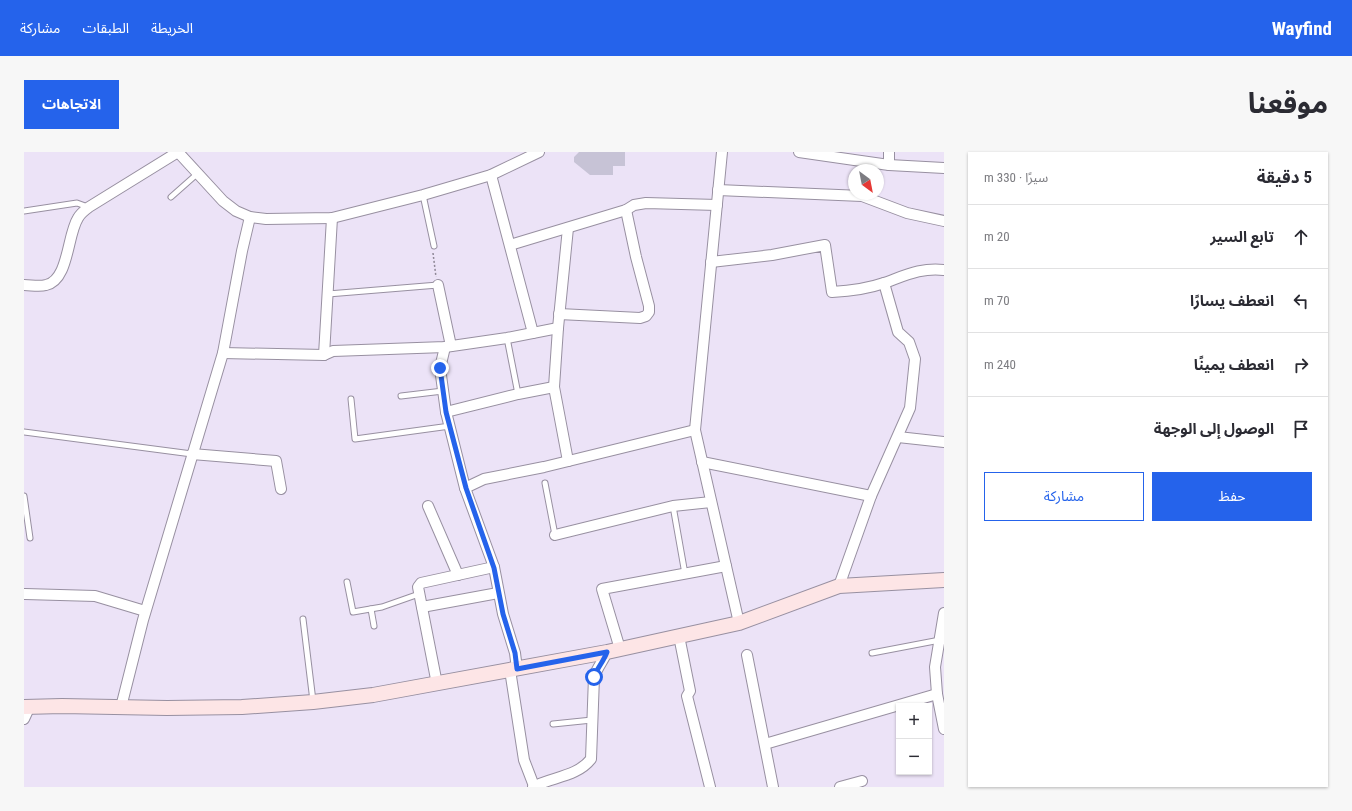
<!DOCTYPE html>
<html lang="ar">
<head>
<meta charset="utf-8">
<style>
	:root { --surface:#fff; --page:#f7f7f7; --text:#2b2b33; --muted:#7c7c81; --line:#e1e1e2; --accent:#2563eb }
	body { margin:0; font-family:"Roboto Condensed","Noto Sans Arabic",sans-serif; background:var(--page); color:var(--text); direction:rtl }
	.controls { position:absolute; right:12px; bottom:12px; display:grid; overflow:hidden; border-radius:0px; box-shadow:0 1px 3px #0004 }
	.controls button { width:36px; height:36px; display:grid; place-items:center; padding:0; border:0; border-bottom:1px solid var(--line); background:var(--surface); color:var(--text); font:20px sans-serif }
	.compass { position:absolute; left:824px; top:12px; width:36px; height:36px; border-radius:50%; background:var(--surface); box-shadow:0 1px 3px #0004; rotate:148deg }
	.stop { position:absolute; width:12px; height:12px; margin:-9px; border:3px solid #2563eb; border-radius:50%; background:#fff }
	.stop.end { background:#2563eb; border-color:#fff; box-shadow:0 1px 4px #0008 }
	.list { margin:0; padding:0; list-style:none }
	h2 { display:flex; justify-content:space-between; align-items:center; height:52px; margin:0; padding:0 16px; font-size:17px }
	h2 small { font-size:13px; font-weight:400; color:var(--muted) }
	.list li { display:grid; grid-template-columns:26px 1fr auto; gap:12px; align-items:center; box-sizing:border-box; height:64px; padding:0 16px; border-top:1px solid var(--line) }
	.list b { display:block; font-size:15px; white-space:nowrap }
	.list em { font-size:13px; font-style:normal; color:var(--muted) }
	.actions { display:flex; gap:8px; padding:12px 16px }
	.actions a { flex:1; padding:9px 0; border:1px solid var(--accent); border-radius:0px; text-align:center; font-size:14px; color:var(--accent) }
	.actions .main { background:var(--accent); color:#fff }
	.icon { flex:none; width:22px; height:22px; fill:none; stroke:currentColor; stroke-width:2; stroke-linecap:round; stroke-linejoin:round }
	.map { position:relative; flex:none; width:920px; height:635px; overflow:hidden; direction:ltr; border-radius:0px }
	header { display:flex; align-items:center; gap:24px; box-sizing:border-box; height:56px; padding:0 20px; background:var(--accent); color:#fff }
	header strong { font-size:19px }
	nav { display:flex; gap:22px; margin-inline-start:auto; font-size:14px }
	.intro { display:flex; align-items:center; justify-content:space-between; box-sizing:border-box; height:96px; padding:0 24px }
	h1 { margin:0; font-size:28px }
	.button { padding:10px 18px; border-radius:0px; background:var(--accent); color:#fff; font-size:14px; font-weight:700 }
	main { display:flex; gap:24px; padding:0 24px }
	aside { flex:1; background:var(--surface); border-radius:0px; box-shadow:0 1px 3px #0004 }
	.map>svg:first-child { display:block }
	.building { fill:#c7c3d6 }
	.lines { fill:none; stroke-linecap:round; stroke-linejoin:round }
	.service-casing { stroke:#9890a1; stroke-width:7 }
	.minor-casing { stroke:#9890a1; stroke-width:12 }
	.secondary-casing { stroke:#9890a1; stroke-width:16 }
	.path { stroke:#8e8796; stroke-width:1.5; stroke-dasharray:2 2; stroke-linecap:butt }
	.service { stroke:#fff; stroke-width:5 }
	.minor { stroke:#fff; stroke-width:10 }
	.secondary { stroke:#fde5e6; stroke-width:14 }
	.route { stroke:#2563eb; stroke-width:5 }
</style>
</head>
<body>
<header>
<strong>Wayfind</strong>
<nav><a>الخريطة</a><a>الطبقات</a><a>مشاركة</a></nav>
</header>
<div class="intro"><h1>موقعنا</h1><a class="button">الاتجاهات</a></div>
<main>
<aside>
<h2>5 دقيقة<small>سيرًا · 330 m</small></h2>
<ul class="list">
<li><svg class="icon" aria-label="ahead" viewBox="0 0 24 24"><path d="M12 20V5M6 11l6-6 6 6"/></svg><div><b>تابع السير</b></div><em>20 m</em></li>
<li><svg class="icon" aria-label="left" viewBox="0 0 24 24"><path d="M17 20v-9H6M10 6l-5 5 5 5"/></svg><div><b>انعطف يسارًا</b></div><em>70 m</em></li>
<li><svg class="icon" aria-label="right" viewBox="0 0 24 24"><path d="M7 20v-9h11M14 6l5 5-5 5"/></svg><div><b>انعطف يمينًا</b></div><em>240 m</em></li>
<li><svg class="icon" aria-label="arrive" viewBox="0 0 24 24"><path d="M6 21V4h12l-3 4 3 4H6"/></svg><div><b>الوصول إلى الوجهة</b></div></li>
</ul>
<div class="actions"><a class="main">حفظ</a><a>مشاركة</a></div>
</aside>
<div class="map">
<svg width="920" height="635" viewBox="0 0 920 635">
	<rect width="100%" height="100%" fill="#ece3f7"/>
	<polygon class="building" points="555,0 601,0 601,14 589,14 589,23 566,23 550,10 550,5"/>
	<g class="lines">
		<g class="service-casing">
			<g id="service">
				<polyline points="399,43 410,94"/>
				<polyline points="147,45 173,22"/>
				<polyline points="0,59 53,51 64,55"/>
				<polyline points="304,142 414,133"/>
				<polyline points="483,186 494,242"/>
				<polyline points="377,244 419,239"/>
				<polyline points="327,247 331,287 426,274"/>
				<polyline points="0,280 168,302"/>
				<polyline points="521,331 531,383"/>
				<polyline points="0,344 6,386"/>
				<polyline points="649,354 661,422"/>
				<polyline points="323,430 329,460 358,455 395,442"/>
				<polyline points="347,457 350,474"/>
				<polyline points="279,467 289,549"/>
				<polyline points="848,501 916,488"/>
				<polyline points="529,572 568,568"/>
			</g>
		</g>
		<g class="minor-casing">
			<g id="minor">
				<polyline points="154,0 199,49 212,59 226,65 242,67 308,66 399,43 467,23 515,0"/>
				<polyline points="698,0 671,278 715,471"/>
				<polyline points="775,0 865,13 920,16"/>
				<polyline points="865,13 865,0"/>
				<polyline points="467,23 509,181"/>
				<polyline points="694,38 838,44 883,61 920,69"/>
				<polyline points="544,76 534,176 530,235 544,309"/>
				<polyline points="486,93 602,58 610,53 622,51 693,53"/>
				<path d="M687,110l61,-7 53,-10 7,47c18,-1 35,-3 52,-9 20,-7 38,-16 60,-13"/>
				<path d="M0,133c7,0 15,2 22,0 23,-5 21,-50 32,-67 2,-4 7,-8 11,-11l89,-55"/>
				<polyline points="414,133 427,194"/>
				<polyline points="535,162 616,166 622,164 625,160 625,154 612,105 602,58"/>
				<polyline points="421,195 416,216 422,260 441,336 470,415 479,462 491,501 493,517"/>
				<polyline points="199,201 300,203 309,199 421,195 483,186 534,176"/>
				<polyline points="300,203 308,66"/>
				<polyline points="422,260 494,242 530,235"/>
				<polyline points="874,285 920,290"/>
				<polyline points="168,302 252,309 257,337"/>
				<polyline points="678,310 847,344"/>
				<polyline points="441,336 460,327 520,315 671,278"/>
				<polyline points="404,354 434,423"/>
				<polyline points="531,383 649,354 687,350"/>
				<polyline points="815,434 847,344 886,256 891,207 885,190 874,180 860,131"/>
				<polyline points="1,442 71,444 121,459"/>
				<polyline points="398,455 474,441"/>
				<polyline points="920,461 911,515 913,542 920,577"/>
				<polyline points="655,484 666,539 663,544 686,635"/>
				<polyline points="596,497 578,437 702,414"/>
				<polyline points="723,503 749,635"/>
				<polyline points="486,518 500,608 510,634"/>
				<polyline points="413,532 394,435 397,431 470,415"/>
				<polyline points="97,555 119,468 199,201 218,99 226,65"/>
				<polyline points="0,567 6,554"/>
				<polyline points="741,592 913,542"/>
				<path d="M509,635c18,-10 44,-10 58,-28l3,-82c3,-9 9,-16 13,-25"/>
				<polyline points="816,635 838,629"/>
			</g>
		</g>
		<g class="secondary-casing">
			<polyline id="secondary" points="0,555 38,554 143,556 218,555 289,550 349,543 583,500 715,471 815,434 920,428"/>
		</g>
		<polyline class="path" points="409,101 412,125"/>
		<use href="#service" class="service"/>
		<use href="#minor" class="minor"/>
		<use href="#secondary" class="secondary"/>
	</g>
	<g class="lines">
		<path class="route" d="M416,216l6,44 20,76 28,80 9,46 12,39 2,16 90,-17c-3,9 -10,16 -13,25"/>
	</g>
</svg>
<div class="controls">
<button>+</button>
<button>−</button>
</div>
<svg class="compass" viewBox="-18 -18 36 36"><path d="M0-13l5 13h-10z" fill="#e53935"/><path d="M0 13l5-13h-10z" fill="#7c7c81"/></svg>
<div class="stop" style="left:570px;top:525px"></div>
<div class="stop end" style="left:416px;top:216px"></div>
</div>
</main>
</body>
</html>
